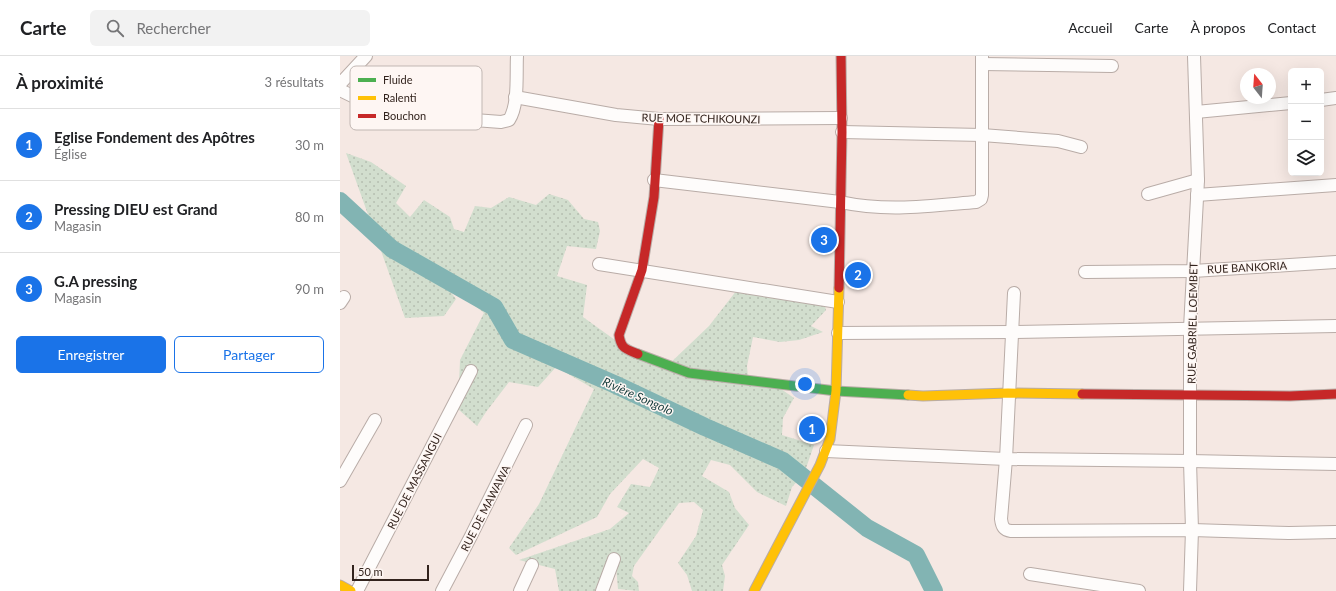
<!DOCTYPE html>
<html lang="fr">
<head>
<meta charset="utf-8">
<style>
	:root { --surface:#fff; --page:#f2f2f2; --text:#202124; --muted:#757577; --line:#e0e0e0; --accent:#1a73e8 }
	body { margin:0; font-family:Lato,sans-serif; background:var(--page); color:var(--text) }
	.controls { position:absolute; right:12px; top:12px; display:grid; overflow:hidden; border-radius:6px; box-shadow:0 4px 16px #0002 }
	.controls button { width:36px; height:36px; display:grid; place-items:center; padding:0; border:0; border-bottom:1px solid var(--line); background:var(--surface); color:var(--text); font:20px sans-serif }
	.compass { position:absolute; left:900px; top:12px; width:36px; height:36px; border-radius:50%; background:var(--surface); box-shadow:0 4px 16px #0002; rotate:343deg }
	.scale { position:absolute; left:12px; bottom:10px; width:77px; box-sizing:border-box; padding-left:4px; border:2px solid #32231d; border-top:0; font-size:11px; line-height:14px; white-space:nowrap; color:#32231d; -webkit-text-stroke:3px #fef6f3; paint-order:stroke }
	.you { position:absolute; left:465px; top:328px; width:14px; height:14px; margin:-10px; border:3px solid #fff; border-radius:50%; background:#1a73e8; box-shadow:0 0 0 6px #1a73e833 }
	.badge { display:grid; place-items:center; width:26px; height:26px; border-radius:50%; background:var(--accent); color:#fff; font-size:13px; font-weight:700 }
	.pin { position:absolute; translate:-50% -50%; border:2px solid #fff; box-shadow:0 1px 4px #0006 }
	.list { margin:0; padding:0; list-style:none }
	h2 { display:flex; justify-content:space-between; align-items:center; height:52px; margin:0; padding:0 16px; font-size:17px }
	h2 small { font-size:13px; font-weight:400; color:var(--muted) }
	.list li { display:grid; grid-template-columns:26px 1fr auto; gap:12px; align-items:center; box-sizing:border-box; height:72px; padding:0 16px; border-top:1px solid var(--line) }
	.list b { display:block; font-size:15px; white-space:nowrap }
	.list p { margin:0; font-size:13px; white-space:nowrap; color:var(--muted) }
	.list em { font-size:13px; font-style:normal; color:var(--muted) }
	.actions { display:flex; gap:8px; padding:12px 16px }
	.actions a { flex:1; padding:9px 0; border:1px solid var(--accent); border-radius:6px; text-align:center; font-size:14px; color:var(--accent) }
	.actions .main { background:var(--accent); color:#fff }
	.icon { flex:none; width:22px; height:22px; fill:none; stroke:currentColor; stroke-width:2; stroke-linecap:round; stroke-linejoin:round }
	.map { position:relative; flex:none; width:996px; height:535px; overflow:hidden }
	header { display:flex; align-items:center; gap:24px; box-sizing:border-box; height:56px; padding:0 20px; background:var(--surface); border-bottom:1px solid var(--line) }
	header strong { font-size:19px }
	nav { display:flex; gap:22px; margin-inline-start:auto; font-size:14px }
	.search { width:280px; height:36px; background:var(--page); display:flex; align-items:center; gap:10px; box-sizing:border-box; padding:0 14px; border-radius:6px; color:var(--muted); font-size:15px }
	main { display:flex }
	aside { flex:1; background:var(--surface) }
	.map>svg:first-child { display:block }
	.green { fill:url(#green-dots) }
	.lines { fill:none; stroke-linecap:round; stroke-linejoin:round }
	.river { stroke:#82b4b3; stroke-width:18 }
	.street-casing { stroke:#b9aca7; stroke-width:14 }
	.fast-casing { stroke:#b9aca7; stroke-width:11 }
	.slow-casing { stroke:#b9aca7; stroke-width:11 }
	.jam-casing { stroke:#b9aca7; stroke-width:11 }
	.street { stroke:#fefcfb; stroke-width:12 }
	.fast { stroke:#4caf50; stroke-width:9 }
	.slow { stroke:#ffc107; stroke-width:9 }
	.jam { stroke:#c62828; stroke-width:9 }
	.labels { text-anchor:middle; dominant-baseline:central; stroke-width:3; stroke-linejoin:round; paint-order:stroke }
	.street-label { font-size:11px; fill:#32231d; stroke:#fef6f3 }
	.water-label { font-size:12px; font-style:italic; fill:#133a3a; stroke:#fef6f3 }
	.key { fill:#fef6f3; stroke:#c1b7b3; stroke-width:1 }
	.key-label { font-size:11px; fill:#32231d }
</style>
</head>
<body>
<header>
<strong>Carte</strong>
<div class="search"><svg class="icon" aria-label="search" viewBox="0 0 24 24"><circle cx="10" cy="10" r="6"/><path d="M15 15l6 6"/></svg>Rechercher</div>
<nav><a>Accueil</a><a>Carte</a><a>À propos</a><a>Contact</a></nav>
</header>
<main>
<aside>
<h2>À proximité<small>3 résultats</small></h2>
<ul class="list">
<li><span class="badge">1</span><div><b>Eglise Fondement des Apôtres</b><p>Église</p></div><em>30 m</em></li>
<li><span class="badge">2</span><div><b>Pressing DIEU est Grand</b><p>Magasin</p></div><em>80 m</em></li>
<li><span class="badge">3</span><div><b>G.A pressing</b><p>Magasin</p></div><em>90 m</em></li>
</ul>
<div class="actions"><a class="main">Enregistrer</a><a>Partager</a></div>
</aside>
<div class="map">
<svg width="996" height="535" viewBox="0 0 996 535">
	<defs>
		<pattern id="green-dots" width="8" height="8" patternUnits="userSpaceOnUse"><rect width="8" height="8" fill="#d2dece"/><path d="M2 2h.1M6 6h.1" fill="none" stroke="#b5beb0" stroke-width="1.8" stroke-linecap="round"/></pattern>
	</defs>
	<rect width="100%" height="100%" fill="#f5e8e3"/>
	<polygon class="green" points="6,97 31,106 66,130 56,147 70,161 84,144 110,161 114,173 124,176 135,150 151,152 169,141 196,149 209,138 228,144 244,163 258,166 260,175 256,193 227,190 217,220 247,229 243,261 275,284 326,311 369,270 400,230 483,242 486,254 471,270 483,276 459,284 440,286 413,281 407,310 408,322 441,333 454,342 443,362 442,379 474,389 464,418 452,431 446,450 417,436 390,409 371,404 362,420 389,436 395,452 409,469 382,509 385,520 383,535 352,535 347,519 338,507 356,480 363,454 354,446 339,447 294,510 292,520 298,526 299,535 278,533 276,510 258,535 219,535 215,513 179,504 270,473 289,457 277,451 291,428 310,431 319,412 303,403 270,438 257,461 176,499 169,492 199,448 254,333 216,311 198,331 169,326 146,356 137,370 118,353 120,304 144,257 124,241 110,235 116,243 104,260 65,262"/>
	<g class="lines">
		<polyline class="river" points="0,145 52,193 154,251 173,284 274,328 365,371 443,405 527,472 576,499 594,535"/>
		<g class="street-casing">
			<g id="street">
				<polyline points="642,8 772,10"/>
				<polyline points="0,28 26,0"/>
				<path d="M0,34l33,16 20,6 28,4 80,6 8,-2c10,-15 7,-46 8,-64"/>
				<polyline points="175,41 276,59 319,63 501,62"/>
				<polyline points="981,44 996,42"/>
				<polyline points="856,56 951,47"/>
				<polyline points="502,76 642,79 718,85 741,91"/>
				<path d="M314,124l186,22c47,10 89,4 136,0l5,-3 1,-4v-139"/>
				<polyline points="808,138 858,124"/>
				<polyline points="857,139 996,129"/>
				<polyline points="259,208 498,246"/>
				<polyline points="745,216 853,215 996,206"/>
				<path d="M674,237l-8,166 -5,60c1,8 3,11 10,12l181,-1 97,3 47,-1"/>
				<polyline points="0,247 4,241"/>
				<polyline points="498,277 672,276 996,270"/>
				<polyline points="486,395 666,403 850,405 996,408"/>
				<polyline points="0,425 35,364"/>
				<polyline points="690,518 799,535"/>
				<polyline points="17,535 131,315"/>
				<polyline points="102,535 131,480 186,369"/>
				<polyline points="180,535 192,509"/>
				<polyline points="262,535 274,503"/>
				<polyline points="850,535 852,474 850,405 850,272 858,124 854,0"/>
			</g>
		</g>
		<g class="fast-casing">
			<polyline id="fast" points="298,298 349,317 496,335 568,339"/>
		</g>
		<g class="slow-casing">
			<g id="slow">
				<polyline points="568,339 583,340 668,337 742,338"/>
				<polyline points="0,529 11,535"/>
				<polyline points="414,535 480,409 490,383 496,335 499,232"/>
			</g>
		</g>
		<g class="jam-casing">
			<g id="jam">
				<polyline points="499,232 502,76 501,0"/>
				<path d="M298,298c-12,-5 -17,-5 -19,-19l23,-65 12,-73 5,-78"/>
				<polyline points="742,338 950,340 996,338"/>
			</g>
		</g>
		<use href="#street" class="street"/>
		<use href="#fast" class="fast"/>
		<use href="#slow" class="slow"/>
		<use href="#jam" class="jam"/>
	</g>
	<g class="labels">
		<g class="street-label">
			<text transform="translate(361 62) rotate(1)">RUE MOE TCHIKOUNZI</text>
			<text transform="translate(907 211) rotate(-3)">RUE BANKORIA</text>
			<text transform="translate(852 267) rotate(-89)">RUE GABRIEL LOEMBET</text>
			<text transform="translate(74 425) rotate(-63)">RUE DE MASSANGUI</text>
			<text transform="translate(145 452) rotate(-63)">RUE DE MAWAWA</text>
		</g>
		<g class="water-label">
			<text transform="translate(298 340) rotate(24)">Rivière Songolo</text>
		</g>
	</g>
	<rect x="10" y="10" width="132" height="64" rx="6" class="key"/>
	<rect x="18" y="22" width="18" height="4" fill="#4caf50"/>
	<rect x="18" y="40" width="18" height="4" fill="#ffc107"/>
	<rect x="18" y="58" width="18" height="4" fill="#c62828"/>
	<g class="key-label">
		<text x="43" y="28">Fluide</text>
		<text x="43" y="46">Ralenti</text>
		<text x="43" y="64">Bouchon</text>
	</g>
</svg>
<div class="controls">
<button>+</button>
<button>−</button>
<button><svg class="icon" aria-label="layers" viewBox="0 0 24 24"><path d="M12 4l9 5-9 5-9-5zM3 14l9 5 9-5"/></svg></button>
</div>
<svg class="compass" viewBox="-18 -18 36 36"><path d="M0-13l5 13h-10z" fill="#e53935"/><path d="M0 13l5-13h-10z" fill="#757577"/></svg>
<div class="scale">50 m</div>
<div class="you"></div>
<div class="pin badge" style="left:472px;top:373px">1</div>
<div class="pin badge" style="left:518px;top:219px">2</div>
<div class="pin badge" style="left:484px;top:184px">3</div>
</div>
</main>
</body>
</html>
